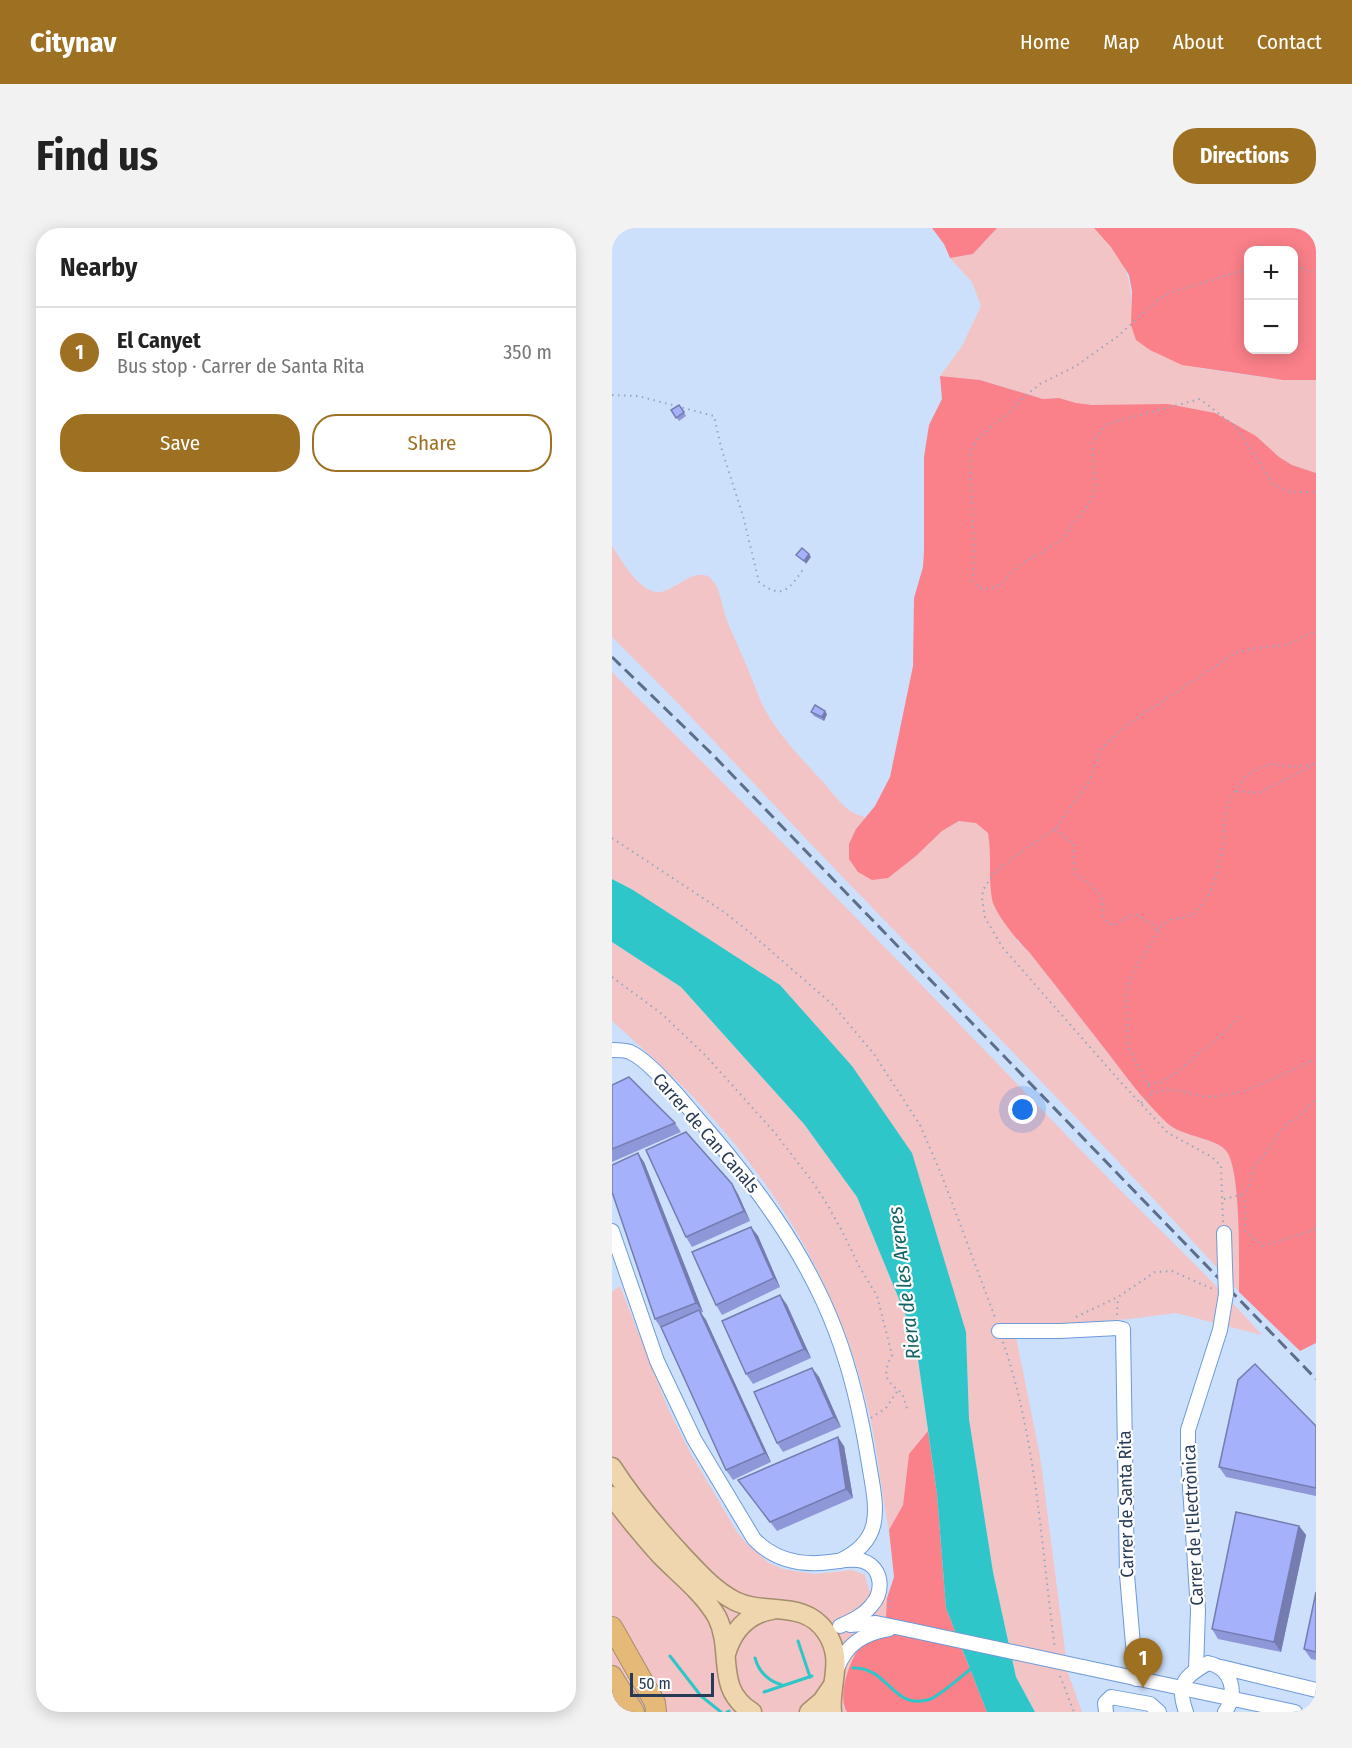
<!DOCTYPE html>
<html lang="en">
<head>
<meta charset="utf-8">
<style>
	:root { --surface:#fff; --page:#f2f2f2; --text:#222; --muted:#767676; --line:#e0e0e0; --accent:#9e7122 }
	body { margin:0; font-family:"Fira Sans Condensed",sans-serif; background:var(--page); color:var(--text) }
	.controls { position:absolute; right:18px; top:18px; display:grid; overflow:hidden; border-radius:12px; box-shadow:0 3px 15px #0003 }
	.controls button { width:54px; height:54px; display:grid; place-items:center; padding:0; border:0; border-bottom:2px solid var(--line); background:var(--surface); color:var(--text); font:30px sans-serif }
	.scale { position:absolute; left:18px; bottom:15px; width:84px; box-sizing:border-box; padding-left:6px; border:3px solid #283b56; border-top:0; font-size:16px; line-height:21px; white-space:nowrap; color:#283b56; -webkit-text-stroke:4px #fff; paint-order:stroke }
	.you { position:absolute; left:411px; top:882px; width:21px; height:21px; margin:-15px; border:4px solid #fff; border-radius:50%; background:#1a73e8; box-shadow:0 0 0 9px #1a73e833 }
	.badge { display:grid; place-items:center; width:39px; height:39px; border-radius:50%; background:var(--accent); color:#fff; font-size:20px; font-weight:700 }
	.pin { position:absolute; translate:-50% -50px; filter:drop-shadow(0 2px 3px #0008) }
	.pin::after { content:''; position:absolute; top:32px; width:21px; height:18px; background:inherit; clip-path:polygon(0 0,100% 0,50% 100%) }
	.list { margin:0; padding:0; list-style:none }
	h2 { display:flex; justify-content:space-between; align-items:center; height:78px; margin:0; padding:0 24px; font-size:26px }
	h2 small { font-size:20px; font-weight:400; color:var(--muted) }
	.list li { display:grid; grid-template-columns:39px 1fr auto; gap:18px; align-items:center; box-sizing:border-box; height:90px; padding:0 24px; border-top:2px solid var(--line) }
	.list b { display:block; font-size:22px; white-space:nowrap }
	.list p { margin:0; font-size:20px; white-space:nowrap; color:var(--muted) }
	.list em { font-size:20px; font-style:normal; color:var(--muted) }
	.actions { display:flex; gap:12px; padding:18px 24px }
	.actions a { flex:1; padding:14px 0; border:2px solid var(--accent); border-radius:24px; text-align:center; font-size:21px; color:var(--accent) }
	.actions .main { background:var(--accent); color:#fff }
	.map { position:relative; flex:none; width:704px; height:1484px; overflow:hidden; border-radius:24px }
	header { display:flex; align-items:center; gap:36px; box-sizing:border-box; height:84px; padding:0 30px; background:var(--accent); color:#fff }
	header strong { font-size:28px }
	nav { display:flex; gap:33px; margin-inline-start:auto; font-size:21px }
	.intro { display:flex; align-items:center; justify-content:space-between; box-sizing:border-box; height:144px; padding:0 36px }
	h1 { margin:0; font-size:42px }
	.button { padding:15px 27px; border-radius:24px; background:var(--accent); color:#fff; font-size:21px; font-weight:700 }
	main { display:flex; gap:36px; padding:0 36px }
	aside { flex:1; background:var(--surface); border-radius:24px; box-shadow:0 3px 15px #0003 }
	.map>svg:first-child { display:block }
	.green { fill:#f2c4c5 }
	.forest { fill:#fa8089; fill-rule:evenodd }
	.water { fill:#2fc6c9 }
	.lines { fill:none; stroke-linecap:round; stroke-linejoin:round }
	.stream { stroke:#2fc6c9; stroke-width:3 }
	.minor-casing { stroke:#6d9ad9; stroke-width:16 }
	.major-casing { stroke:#a38e6d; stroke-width:21 }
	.highway-casing { stroke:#a38e6d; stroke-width:22 }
	.path { stroke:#94a7c2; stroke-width:2; stroke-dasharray:1.5 4.5; stroke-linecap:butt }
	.minor { stroke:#fff; stroke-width:14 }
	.major { stroke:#efd6af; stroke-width:18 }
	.highway { stroke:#e5ba79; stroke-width:20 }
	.rail { stroke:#5c6f8a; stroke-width:3; stroke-dasharray:12 6; stroke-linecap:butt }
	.minor-bridge-casing { stroke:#6d9ad9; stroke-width:16; stroke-linecap:butt }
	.minor-bridge { stroke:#fff; stroke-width:14 }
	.wall { fill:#8e98d8 }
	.shaded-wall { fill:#747cb0 }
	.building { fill:#a5b1fb; stroke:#747cb0; stroke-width:1.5 }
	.labels { text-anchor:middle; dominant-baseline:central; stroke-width:4.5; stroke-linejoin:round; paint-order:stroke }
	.street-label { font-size:18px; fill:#283b56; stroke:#fff }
	.water-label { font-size:20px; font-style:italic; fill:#136364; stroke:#fff }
</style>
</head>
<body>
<header>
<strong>Citynav</strong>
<nav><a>Home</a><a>Map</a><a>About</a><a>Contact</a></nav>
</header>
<div class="intro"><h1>Find us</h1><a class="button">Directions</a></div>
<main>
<aside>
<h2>Nearby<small></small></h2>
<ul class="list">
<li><span class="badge">1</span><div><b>El Canyet</b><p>Bus stop · Carrer de Santa Rita</p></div><em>350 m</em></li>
</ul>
<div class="actions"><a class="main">Save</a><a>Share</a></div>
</aside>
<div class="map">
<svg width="704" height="1484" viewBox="0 0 704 1484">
	<rect width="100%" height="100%" fill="#cde0fb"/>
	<g class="green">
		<path d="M385,0h97c24,22 39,46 37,79l68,61 84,12h33v93l-24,-8 -13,-8 -23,-21 -180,-33 -17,-5 -16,1 -63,-19 -40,-4 22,-30 19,-40 -9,-24 -22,-24 23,-4z"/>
		<path d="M0,318c10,15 24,41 43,46 17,4 42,-31 58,-11 7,8 8,21 11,30 5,17 14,34 21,51 6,14 11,28 17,42 15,30 40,55 62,79 12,14 22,30 41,34l-9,12 32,48 28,-21 26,-25 18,-10 16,1 13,11 2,16 26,92 12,11c27,34 53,68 79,101 18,24 37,49 59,70 15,14 51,15 60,29 14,21 12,112 12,140 -122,-136 -251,-264 -377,-395 -84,-86 -164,-176 -250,-260z"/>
		<path d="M0,444c157,155 311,314 464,473 61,64 127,124 186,190l-86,-22 -47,6 -115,8 26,129 28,217 14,39h-47l-19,-35 -23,-105 -24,-153 -3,-87 -333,-442 -21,-11z"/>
		<path d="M0,714l69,45 123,137 53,73 58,141 13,93 -19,23 -6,51 -14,25c-9,-44 -12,-90 -24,-134 -29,-113 -90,-213 -170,-297 -26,-27 -55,-53 -83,-78z"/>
		<polygon points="8,1058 55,1178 78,1224 125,1304 135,1316 157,1335 171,1341 203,1346 240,1342 253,1347 257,1362 275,1370 273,1406 231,1477 235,1484 0,1484 0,1064"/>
	</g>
	<g class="forest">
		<polygon points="320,0 385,0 361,26 338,30 332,16"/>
		<path d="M482,0h222v152h-33l-101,-15 -32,-15 -14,-10 -5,-15 1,-34 -3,-16 -18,-28zM636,22h46v100h-46z"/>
		<path d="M328,148l40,4 63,19 16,-1 17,5 16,2 76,-1 47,9 41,23 23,21 13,8 24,8v870l-16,8 -61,-59c0,-28 2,-119 -12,-140 -9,-14 -45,-15 -60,-29 -22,-21 -41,-46 -59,-70 -26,-33 -52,-67 -79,-101 -10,-9 -35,-40 -37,-53 -4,-22 0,-44 -4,-66l-12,-10 -17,-2 -17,10 -26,25 -28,22 -16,2 -14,-8 -9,-13v-15l7,-15 19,-23 15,-29 23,-111 1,-68 9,-31 1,-16v-94l5,-32 13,-26z"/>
		<path d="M316,1203l9,63 9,114 41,104h-140c-10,-15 2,-49 12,-64 5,-6 18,-10 26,-14l2,-36 7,-21 -5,-47 14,-25 6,-51z"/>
	</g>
	<polygon class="water" points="0,651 21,662 168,757 240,838 300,925 354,1104 357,1191 381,1344 404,1449 423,1484 375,1484 334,1380 325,1266 303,1110 245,969 192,896 69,759 0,714"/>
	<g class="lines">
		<g class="stream">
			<polyline points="186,1413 198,1449"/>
			<polyline points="58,1428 89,1468 109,1484"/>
			<path d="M143,1430c4,14 13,23 27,27"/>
			<path d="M241,1440c37,-1 39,44 78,31 15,-8 28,-21 41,-31"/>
			<polyline points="152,1464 200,1448"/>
			<polyline points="115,1484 117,1483"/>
		</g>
		<g class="minor-casing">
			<g id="minor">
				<path d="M0,822c6,0 13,0 18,2 18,8 49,44 62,60 58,66 113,137 144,220 16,42 26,88 33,132 7,42 17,76 -30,97"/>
				<path d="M0,1003l45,130 37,78 60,100c21,22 47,27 76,23 11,-1 22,-4 33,-1 20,7 21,31 8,45 -8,10 -20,15 -31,20"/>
				<polyline points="612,1005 613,1039"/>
				<polyline points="387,1103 448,1103 506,1100 511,1101 515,1347 524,1451"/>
				<polyline points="238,1397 264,1395 298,1402"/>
				<polyline points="471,1439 683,1484"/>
				<polyline points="609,1439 704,1462"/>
				<path d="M225,1441c9,-25 27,-36 52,-40"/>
				<polyline points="584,1442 586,1382 576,1228 576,1202 608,1102 614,1066"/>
				<polyline points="494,1484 493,1475 499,1469 538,1476 547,1484"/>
				<path d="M574,1484c-10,-28 -2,-35 22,-49 24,5 30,30 17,49"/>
			</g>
		</g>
		<g class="major-casing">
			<g id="major">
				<path d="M0,1239c21,33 45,61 71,89 16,17 31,34 52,45 30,15 69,-2 91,31 19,28 3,51 6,80"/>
				<path d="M0,1268c15,21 32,41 49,60 19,19 43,38 56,61 17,34 -3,72 35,95"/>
				<path d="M114,1426c7,-24 21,-40 46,-44"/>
				<polyline points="197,1484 210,1473 221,1457"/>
			</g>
		</g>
		<g class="highway-casing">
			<g id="highway">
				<polyline points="0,1399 43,1475 44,1484"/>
				<polyline points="0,1448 22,1484"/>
			</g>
		</g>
		<g class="path">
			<polyline points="682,38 704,45"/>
			<polyline points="636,41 560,64 544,73 505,109 489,120 464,138 428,156 413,168 399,183 366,210 358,225 362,334 360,353 368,360 378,361 388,357 409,336 450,312 457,301 476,278 481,268 483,256 480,214 495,196 588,171 624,199 662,257 679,264 704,264"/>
			<path d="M0,167l26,1 76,20 7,31 22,69 16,66c24,19 31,6 45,-14"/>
			<polyline points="624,563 646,565 698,539"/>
			<path d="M443,601l18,15 1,29c20,15 32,17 29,45l10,8 8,-6 14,-6 15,8 7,8"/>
			<polyline points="0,610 112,684 136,703 220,776 262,826 308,897 330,948 384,1092"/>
			<path d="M0,749l50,37 44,42 69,77 37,48 15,23 16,29 16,33 18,30 15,59c-10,19 -7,26 10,38l6,19"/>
			<polyline points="536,856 549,854 565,844 615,802 627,789"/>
			<polyline points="540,864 516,818 514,764 520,746 550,697 560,691 571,690 582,686 596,669 602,655 610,624 615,576 632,550 644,541 660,536 681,539 704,536"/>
			<path d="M529,875c30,-28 47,-2 79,-7 34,-5 65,-23 96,-37"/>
			<polyline points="629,967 633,974 633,1003 651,1018 704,1001"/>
			<polyline points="612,971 629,967 635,962 639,953 641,941 675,896 691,885 704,870"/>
			<polyline points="611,994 609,938 600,929 556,905 505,850 391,720 373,690 370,670 371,662 381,646 402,629 443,601 478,552 489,520 519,494 623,425 644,420 674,417 704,403"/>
			<polyline points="505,1087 506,1069"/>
			<polyline points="464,1089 506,1069 543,1044 560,1043 603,1062"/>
			<path d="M391,1114c34,99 38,204 52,307"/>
			<polyline points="259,1190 274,1180 286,1162"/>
			<polyline points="278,1372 278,1384"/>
			<polyline points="448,1448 462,1484"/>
		</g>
		<use href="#minor" class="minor"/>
		<use href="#major" class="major"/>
		<use href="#highway" class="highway"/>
		<polyline class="rail" points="0,429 100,526 704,1151"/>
		<g class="minor-bridge-casing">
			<g id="minor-bridge">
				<polyline points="613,1039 614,1066"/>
				<polyline points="298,1402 471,1439"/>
			</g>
		</g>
		<use href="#minor-bridge" class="minor-bridge"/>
	</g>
	<g class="wall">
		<polygon points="59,182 72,184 74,188 67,193"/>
		<polygon points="199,484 215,486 212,493 202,488"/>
		<polygon points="0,857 63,895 69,904 0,934"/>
		<polygon points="32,934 91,1084 89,1085 94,1092 159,1234 121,1252 114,1242 49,1100 43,1091"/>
		<polygon points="126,966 138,993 80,1019 74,1009"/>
		<polygon points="139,999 146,1008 168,1059 110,1087 104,1077"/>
		<polygon points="168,1067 175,1077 199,1130 141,1156 134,1146"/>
		<polygon points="200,1140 207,1149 229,1199 171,1224 165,1215"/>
		<polygon points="704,1198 704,1268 614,1249 607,1239"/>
		<polygon points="232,1218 241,1270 165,1303 126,1252"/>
		<polygon points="687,1298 694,1307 669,1424 606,1411 600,1401"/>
		<polygon points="704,1364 704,1432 699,1431 692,1421"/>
	</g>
	<g class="shaded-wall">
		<polygon points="197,326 199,329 194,336 192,333"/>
		<polygon points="213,483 215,486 212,493 210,489"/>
		<polygon points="26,925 32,934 91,1084 84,1075"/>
		<polygon points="120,956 126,966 138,993 132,983"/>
		<polygon points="139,999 146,1008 168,1059 162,1050"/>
		<polygon points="168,1067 175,1077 199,1130 192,1121"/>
		<polygon points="87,1082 94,1092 159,1234 153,1225"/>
		<polygon points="200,1140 207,1149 229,1199 222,1189"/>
		<polygon points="226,1209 232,1218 241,1270 234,1261"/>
		<polygon points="687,1298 694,1307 669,1424 662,1414"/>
	</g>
	<g class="building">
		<polygon points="67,177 72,184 64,190 59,182"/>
		<polygon points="190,320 197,326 192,333 184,327"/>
		<polygon points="203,477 213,483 210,489 199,484"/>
		<polygon points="17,849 63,895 0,921 0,857"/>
		<polygon points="74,904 120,956 132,983 74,1009 34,922"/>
		<polygon points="26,925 84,1075 43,1091 0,964 0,937"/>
		<polygon points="139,999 162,1050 104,1077 80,1024"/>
		<polygon points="168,1067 192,1121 134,1146 110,1093"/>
		<polygon points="87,1082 153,1225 114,1242 49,1099"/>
		<polygon points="643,1136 704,1198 704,1260 607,1239 626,1152"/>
		<polygon points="200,1140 222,1189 165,1215 142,1164"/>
		<polygon points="226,1209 234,1261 158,1294 126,1252"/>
		<polygon points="624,1284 687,1298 662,1414 600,1401"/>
		<polygon points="704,1364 704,1424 692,1421"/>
	</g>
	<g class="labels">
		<g class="street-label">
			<text transform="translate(94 905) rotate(49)">Carrer de Can Canals</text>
			<text transform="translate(514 1276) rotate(-91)">Carrer de Santa Rita</text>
			<text transform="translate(581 1297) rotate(-93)">Carrer de l'Electrònica</text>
		</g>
		<g class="water-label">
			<text transform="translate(292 1055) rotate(-97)">Riera de les Arenes</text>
		</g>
	</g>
</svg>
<div class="controls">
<button>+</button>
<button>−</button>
</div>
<div class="scale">50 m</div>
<div class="you"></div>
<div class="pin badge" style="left:531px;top:1460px">1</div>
</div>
</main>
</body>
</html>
